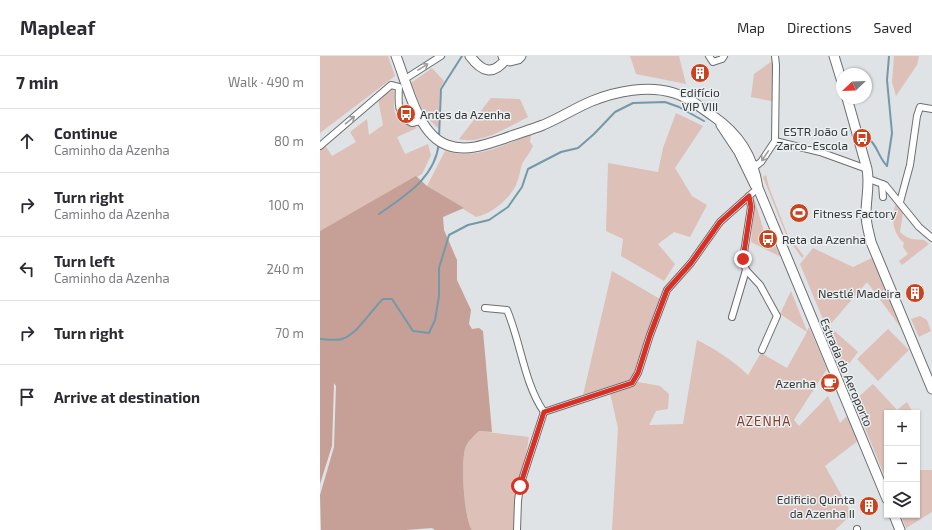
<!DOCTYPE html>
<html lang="en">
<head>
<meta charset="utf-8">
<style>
	:root { --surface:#fff; --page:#f2f2f3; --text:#2b2b33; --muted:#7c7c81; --line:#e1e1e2 }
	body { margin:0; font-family:"Exo 2",sans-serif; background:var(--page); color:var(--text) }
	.controls { position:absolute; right:12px; bottom:12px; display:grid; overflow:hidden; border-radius:0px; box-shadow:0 1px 3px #0004 }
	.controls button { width:36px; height:36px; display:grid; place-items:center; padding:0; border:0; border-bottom:1px solid var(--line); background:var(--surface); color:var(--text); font:20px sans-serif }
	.compass { position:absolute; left:516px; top:12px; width:36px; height:36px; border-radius:50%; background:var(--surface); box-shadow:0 1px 3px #0004; rotate:247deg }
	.stop { position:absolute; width:12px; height:12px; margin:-9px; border:3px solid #d93025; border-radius:50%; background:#fff }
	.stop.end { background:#d93025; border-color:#fff; box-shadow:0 1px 4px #0008 }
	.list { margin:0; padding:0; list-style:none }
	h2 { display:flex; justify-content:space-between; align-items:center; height:52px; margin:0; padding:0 16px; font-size:17px }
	h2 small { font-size:13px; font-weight:400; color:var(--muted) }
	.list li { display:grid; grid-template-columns:26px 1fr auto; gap:12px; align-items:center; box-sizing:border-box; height:64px; padding:0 16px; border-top:1px solid var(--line) }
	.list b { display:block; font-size:15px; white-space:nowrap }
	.list p { margin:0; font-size:13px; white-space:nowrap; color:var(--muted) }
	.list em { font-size:13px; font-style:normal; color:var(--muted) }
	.icon { flex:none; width:22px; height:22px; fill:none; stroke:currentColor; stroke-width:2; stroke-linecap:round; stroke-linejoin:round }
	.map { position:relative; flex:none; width:612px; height:474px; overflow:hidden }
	header { display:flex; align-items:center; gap:24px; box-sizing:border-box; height:56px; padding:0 20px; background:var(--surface); border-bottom:1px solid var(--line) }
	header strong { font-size:19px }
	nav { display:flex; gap:22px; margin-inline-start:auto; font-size:14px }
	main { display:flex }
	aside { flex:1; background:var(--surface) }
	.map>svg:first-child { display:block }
	.green { fill:#ddc0b8 }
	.forest { fill:#c6a096 }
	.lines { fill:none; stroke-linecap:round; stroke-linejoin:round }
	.stream { stroke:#7399a9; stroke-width:2 }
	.street-casing { stroke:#6b6f71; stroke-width:8 }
	.secondary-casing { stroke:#6b6f71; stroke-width:11 }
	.street { stroke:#fff; stroke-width:6 }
	.secondary { stroke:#fff; stroke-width:9 }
	.oneway { stroke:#9a9b9b }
	.route { stroke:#d93025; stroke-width:5 }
	.labels { text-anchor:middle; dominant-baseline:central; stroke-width:3; stroke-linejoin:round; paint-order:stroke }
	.poi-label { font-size:12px; fill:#353737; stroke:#ecf0f2; text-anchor:end }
	.street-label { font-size:12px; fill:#353737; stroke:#ecf0f2 }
	.neighbourhood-label { font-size:13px; letter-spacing:1px; fill:#833d2c; stroke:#ecf0f2 }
</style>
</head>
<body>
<header>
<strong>Mapleaf</strong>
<nav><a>Map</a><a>Directions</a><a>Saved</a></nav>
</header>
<main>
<aside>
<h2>7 min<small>Walk · 490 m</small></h2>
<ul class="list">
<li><svg class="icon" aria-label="ahead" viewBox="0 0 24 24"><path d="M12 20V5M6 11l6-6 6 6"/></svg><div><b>Continue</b><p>Caminho da Azenha</p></div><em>80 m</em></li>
<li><svg class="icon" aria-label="right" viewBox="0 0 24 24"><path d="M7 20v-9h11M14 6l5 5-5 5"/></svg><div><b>Turn right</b><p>Caminho da Azenha</p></div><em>100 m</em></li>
<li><svg class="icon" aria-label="left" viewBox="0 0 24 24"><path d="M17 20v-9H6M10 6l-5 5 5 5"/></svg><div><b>Turn left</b><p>Caminho da Azenha</p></div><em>240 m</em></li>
<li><svg class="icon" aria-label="right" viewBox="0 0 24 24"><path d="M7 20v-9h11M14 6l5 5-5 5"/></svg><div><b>Turn right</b></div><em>70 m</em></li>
<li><svg class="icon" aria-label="arrive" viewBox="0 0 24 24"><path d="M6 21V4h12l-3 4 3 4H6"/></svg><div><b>Arrive at destination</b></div></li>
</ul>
</aside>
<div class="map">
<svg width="612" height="474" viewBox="0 0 612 474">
	<rect width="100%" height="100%" fill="#dfe3e5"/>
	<g class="green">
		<polygon points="0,0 68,0 75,20 0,77"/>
		<polygon points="310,0 359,0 366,28 316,18"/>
		<polygon points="574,0 599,0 597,9 576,40 572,26"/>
		<polygon points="455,3 456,46 431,41 434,18"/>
		<polygon points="112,12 124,25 120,32 119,73 105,60 91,27"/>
		<path d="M71,32l3,3c1,14 -3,17 6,31l14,3 3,3 -20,9 8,17 23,-10 3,11 -9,19 -102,57v-82l5,-4 7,11 24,-14 -6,-10 17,-13 2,16 14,-10 -5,-26z"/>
		<path d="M171,42l29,1 8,18c-20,10 -47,28 -69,22z"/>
		<polygon points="356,57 383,70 355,112 372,140 387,149 370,181 354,176 338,188 355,208 344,225 301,200 303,183 286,175 288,107 338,116 343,92"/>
		<path d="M211,78l-1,8 3,4c-3,7 -8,12 -11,18 -2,7 -3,14 -6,21 -7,15 -25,29 -40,32l-49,-31 18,-35c31,9 57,-5 86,-17z"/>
		<polygon points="446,119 449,131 468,180 484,200 482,202 467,181 443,121"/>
		<polygon points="434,142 447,186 456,191 461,201 431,186"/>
		<path d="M576,147l7,10 -3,19c8,8 14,7 24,8l5,4 -27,21 -3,-4 9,-7 -5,-7 1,-4c-12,-10 -13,-26 -8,-40z"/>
		<polygon points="493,192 533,211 554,201 587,280 547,226 509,270 538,296 524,314 480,208"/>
		<polygon points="292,215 340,243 311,325 263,339"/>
		<path d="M471,235l16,40 2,-4 18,42 -33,51 5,6 29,-30 12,27 8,-8 11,25 -34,26 27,48 -17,16h-223l6,-102 -8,-35 24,-7 4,-4 22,4 9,8 -1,15 -12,2 -7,14 34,-1 14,-84c20,10 35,20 51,35l13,-22 26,15 20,-36 -27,-18z"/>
		<polygon points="600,260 607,264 611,275 599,281 591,263"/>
		<polygon points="568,273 589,294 558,325 537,303"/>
		<polygon points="553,328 577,354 587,346 593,357 567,357 567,426 534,345"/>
		<path d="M159,375l50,6 -16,93h-41c-8,-12 -12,-71 -6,-84 3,-6 8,-10 13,-15z"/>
		<polygon points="597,414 612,414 612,456 586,472 581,459 597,459"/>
	</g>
	<path class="forest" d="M96,120l11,10 37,22 -21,9 1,13 13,30v20l14,30 -2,14 3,5 7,-1 4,3 9,101 -13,-1c-5,5 -10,9 -13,15 -6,13 -2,73 6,84h-37l-3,-2 -26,2h-85l-1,-35 14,-48 2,-61 -2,-3 -2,63 -12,38v-253z"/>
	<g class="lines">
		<g class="stream">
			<path d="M540,77c20,11 15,20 27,33l5,-33 -5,-53 2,-24"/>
			<polyline points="119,81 121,33 142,0"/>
			<path d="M59,158c27,-19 56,-36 60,-71"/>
			<path d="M0,283c6,0 16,2 22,0 16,-5 29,-29 41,-40h9l21,32 16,2 6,-13 4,-24v-28l10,-33 19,-10 21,-5 19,-13 14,-20 6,-18 33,-17 17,-4 16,-14 21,-22 18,-9 32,-1 14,5 25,14"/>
		</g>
		<g class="street-casing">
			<g id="street">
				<polyline points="389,0 393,6 402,3 404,0"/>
				<polyline points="85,23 121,0"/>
				<polyline points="455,85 500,96 547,113"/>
				<polyline points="455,85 456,9 455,0"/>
				<path d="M0,90l71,-61 8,2c-1,15 -2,30 13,36l8,-2"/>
				<polyline points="431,107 437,109 441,106 455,85"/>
				<polyline points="549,123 565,129 599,171 612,182"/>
				<polyline points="562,128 563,141"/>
				<polyline points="580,146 590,109 597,60 600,51 612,53"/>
				<polyline points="426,214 440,229 457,260 442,294"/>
				<path d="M165,252l22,2c14,33 17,73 37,102"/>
				<polyline points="412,261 426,214 423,203 431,151 429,140"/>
				<polyline points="224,356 312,327 318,317 330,279 347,234 371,207 400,166 438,132"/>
				<polyline points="537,473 537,474"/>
				<polyline points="197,474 198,445 200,430 224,356"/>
			</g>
		</g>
		<g class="secondary-casing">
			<g id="secondary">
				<path d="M76,0c11,27 21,78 51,89 19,7 38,0 56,-6 13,-5 27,-9 40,-14 17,-7 32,-17 49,-24 25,-10 56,-16 82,-8 15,4 27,15 39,23 26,18 40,40 45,72l129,311"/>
				<path d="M150,0c12,16 23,20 36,3"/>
				<polyline points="183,0 190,5 198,3 201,0"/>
				<polyline points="514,0 522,26"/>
				<path d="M527,42l20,71c3,15 -1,29 -1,45 0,10 3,19 5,28l61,147"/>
				<polyline points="401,69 419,96 435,129"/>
				<polyline points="574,459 580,474"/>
			</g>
		</g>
		<use href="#street" class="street"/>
		<use href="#secondary" class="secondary"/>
	</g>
	<defs><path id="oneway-shaft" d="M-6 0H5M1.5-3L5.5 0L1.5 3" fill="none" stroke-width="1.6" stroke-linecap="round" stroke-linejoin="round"/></defs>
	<g class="oneway">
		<use href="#oneway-shaft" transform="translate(103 11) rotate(-32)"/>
		<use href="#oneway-shaft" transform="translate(30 64) rotate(-40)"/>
		<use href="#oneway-shaft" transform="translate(445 100) rotate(124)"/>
	</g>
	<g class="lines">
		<polyline class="route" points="200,430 224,356 312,327 318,317 330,279 347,234 371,207 400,166 429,140 431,151 423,203"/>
	</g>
	<defs>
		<g id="building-disc" transform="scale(1)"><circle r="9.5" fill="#cb421f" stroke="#ecf0f2"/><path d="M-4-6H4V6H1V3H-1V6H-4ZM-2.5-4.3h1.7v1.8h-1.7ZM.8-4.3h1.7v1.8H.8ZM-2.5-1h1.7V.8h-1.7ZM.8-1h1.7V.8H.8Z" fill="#fff"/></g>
		<g id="bus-disc" transform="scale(1)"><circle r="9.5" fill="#cb421f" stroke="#ecf0f2"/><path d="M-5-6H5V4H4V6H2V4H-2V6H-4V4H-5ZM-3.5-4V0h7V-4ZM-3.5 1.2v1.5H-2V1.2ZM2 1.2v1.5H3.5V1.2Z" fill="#fff"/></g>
		<g id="stadium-disc" transform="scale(1)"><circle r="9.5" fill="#cb421f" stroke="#ecf0f2"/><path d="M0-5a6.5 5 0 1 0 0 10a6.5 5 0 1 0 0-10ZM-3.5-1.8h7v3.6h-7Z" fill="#fff"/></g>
		<g id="cafe-disc" transform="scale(1)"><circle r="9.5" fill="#cb421f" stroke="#ecf0f2"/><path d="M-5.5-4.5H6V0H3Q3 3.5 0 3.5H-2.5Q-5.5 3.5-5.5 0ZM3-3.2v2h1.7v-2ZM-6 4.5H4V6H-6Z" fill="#fff"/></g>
	</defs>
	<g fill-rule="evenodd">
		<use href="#building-disc" x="380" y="17"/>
		<use href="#bus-disc" x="86" y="58"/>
		<use href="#bus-disc" x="542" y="82"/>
		<use href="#stadium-disc" x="479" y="157"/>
		<use href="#bus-disc" x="448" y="183"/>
		<use href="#building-disc" x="595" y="237"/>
		<use href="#cafe-disc" x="510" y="327"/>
		<use href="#building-disc" x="549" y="450"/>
	</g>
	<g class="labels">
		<g class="poi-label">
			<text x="380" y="36" text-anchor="middle">Edifício<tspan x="380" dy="14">VIP VIII</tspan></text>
			<text x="100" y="58" text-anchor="start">Antes da Azenha</text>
			<text x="528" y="75">ESTR João G<tspan x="528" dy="14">Zarco-Escola</tspan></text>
			<text x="493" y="157" text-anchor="start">Fitness Factory</text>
			<text x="462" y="183" text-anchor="start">Reta da Azenha</text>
			<text x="581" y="237">Nestlé Madeira</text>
			<text x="496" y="327">Azenha</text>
			<text x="535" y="443">Edificio Quinta<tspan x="535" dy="14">da Azenha II</tspan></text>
		</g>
		<g class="street-label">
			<text transform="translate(527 316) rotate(67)">Estrada do Aeroporto</text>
		</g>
		<g class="neighbourhood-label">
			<text x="444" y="365">AZENHA</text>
		</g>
	</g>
</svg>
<div class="controls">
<button>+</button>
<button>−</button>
<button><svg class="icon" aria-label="layers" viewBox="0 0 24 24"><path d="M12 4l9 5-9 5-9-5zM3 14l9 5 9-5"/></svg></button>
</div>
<svg class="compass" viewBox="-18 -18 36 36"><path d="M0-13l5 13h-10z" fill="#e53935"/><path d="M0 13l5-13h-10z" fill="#7c7c81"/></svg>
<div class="stop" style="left:200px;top:430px"></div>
<div class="stop end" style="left:423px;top:203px"></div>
</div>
</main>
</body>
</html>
